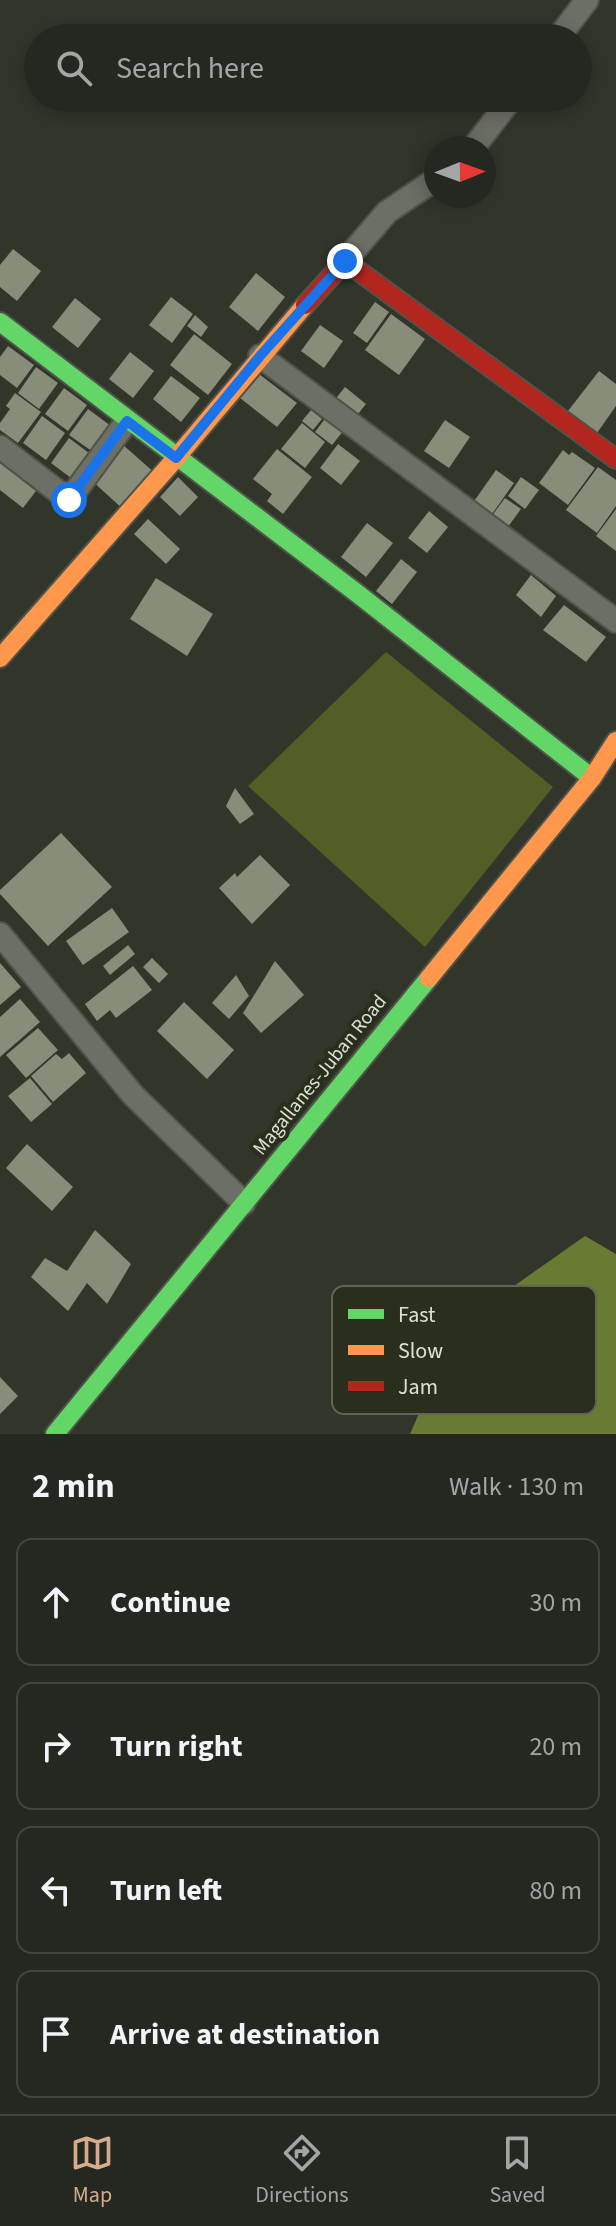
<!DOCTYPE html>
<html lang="en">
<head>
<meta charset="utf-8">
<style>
	:root { --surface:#252820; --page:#31342d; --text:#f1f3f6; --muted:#a3a6a5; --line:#42443e; --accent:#d6ab8b }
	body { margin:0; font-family:"Source Sans 3",sans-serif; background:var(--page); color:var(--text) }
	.compass { position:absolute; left:424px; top:136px; width:72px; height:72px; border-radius:50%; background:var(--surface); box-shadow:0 4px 20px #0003; rotate:89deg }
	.stop { position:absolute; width:24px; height:24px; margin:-18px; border:6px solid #1a73e8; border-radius:50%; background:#fff }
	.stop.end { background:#1a73e8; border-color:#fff; box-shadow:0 2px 8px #0008 }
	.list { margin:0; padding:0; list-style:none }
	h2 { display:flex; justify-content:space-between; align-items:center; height:104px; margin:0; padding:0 32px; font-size:34px }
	h2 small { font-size:26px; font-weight:400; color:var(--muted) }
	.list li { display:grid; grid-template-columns:52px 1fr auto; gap:24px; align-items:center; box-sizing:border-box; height:128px; margin:0 16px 16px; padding:0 16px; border:2px solid var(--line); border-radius:16px }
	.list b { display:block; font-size:30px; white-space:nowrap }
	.list em { font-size:26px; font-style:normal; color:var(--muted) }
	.icon { flex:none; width:44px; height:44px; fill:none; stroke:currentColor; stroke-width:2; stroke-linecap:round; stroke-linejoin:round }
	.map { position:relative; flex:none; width:616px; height:1434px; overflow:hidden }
	.search { position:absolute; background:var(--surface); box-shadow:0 4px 20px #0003; left:24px; right:24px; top:24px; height:88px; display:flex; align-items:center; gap:20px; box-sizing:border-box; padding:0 28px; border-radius:44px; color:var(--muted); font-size:30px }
	.sheet { height:680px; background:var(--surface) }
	nav { display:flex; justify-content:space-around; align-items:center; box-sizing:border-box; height:112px; border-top:2px solid var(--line); background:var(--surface); font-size:22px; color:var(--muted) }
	nav a { display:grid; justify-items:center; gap:4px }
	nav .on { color:var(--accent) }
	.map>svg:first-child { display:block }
	.green { fill:#515f26 }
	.water { fill:#697b33 }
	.building { fill:#878d78 }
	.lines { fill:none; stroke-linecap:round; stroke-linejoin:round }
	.street-casing { stroke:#50534a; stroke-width:26 }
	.fast-casing { stroke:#50534a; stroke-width:22 }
	.slow-casing { stroke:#50534a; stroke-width:22 }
	.jam-casing { stroke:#50534a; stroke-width:22 }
	.street { stroke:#6c6f66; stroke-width:22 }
	.fast { stroke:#63d668; stroke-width:18 }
	.slow { stroke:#ff974d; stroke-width:18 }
	.jam { stroke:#b3261e; stroke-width:18 }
	.route { stroke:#1a73e8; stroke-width:10 }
	.labels { text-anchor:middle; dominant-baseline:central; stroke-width:8; stroke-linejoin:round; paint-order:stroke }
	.street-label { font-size:20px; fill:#dde1d5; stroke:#292f1c }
	.key { fill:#292f1c; stroke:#5f6454; stroke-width:2 }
	.key-label { font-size:22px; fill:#dde1d5 }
</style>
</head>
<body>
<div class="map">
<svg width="616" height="1434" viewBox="0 0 616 1434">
	<rect width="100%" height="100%" fill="#31352a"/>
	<polygon class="green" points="386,652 553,787 425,947 248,786"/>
	<polygon class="water" points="585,1236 616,1254 616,1434 410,1434 457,1326"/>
	<g class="building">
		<polygon points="13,249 41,271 17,301 0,287 0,265"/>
		<polygon points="256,273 285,297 258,331 229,307"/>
		<polygon points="171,297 193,314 172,343 149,325"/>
		<polygon points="75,298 101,319 78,348 52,327"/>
		<polygon points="375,302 389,312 367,343 353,333"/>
		<polygon points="391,314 425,339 399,375 365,350"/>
		<polygon points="195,315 208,327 201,337 187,326"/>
		<polygon points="320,325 343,341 324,368 301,351"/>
		<polygon points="194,334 232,364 208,395 170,365"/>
		<polygon points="8,346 34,365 17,388 0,375 0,357"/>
		<polygon points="130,352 154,371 133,398 109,379"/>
		<polygon points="36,367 58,383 39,409 18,393"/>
		<polygon points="599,371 616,384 616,406 597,433 568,411"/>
		<polygon points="259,374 297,403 277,427 240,398"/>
		<polygon points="171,376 200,398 181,422 153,399"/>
		<polygon points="345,387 366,404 354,419 333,402"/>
		<polygon points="64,388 87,405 68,431 45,414"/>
		<polygon points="15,393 41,412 18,443 0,430 0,423 10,409 6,406"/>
		<polygon points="88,409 111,426 93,452 69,435"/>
		<polygon points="311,410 322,419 313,430 302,421"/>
		<polygon points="42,416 65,433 46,460 23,443"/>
		<polygon points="327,416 344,430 332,445 315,432"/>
		<polygon points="445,420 470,437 449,468 424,451"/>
		<polygon points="302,423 325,442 305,468 281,449"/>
		<polygon points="69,438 89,453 71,478 51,463"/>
		<polygon points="122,444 156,474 124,510 91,480"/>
		<polygon points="338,444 360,461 341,485 320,468"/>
		<polygon points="277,449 312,477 283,514 267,501 272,494 253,479"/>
		<polygon points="563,450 569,455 572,452 595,468 568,505 539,483"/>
		<polygon points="0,462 36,491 23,508 0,490"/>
		<polygon points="598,467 616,480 616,506 597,533 566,510"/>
		<polygon points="496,470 514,483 490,517 472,504"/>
		<polygon points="178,477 198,497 180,516 160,497"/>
		<polygon points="521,477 539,490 525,509 508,496"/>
		<polygon points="505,498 521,509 507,528 491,517"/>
		<polygon points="616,509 616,551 596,536"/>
		<polygon points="429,511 448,527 427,553 408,538"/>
		<polygon points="148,519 180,549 166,564 134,534"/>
		<polygon points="367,523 393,543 366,577 341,557"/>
		<polygon points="401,559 417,572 392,604 376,591"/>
		<polygon points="531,575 556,596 541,617 516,595"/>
		<polygon points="156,578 213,614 187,656 130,619"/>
		<polygon points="564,605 606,637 586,662 543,630"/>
		<polygon points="235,788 254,814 240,824 226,806"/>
		<polygon points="61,833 112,887 48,946 0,894 0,890"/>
		<polygon points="260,855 290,885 252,924 219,888 235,873 237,877"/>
		<polygon points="112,908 129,932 83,965 66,941"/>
		<polygon points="128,945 135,954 110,975 103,966"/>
		<polygon points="152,958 168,974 159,983 143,967"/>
		<polygon points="275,961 304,995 261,1033 243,1013"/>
		<polygon points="0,963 21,987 0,1005"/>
		<polygon points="133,966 152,990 116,1018 110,1010 97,1021 85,1004"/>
		<polygon points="236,975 249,996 229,1019 212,1003"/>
		<polygon points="20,999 40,1022 0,1057 0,1017"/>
		<polygon points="184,1002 234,1050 207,1079 157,1031"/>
		<polygon points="38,1028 58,1050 26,1078 6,1055"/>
		<polygon points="69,1053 86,1073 53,1102 31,1076 56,1054 62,1059"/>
		<polygon points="30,1078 52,1104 31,1122 8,1096"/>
		<polygon points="27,1144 73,1187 52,1211 6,1168"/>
		<polygon points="95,1230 131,1264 107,1304 87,1283 68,1311 31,1277 45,1258 67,1271"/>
		<polygon points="0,1377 18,1396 0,1414"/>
	</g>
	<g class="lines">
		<g class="street-casing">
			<g id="street">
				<polyline points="558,38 587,0"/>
				<polyline points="473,148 512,98"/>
				<polyline points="345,261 387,212 436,179"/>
				<polyline points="260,356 616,621"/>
				<polyline points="0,447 69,500 127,421"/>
				<polyline points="0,934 133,1095 244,1203"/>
			</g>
		</g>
		<g class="fast-casing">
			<g id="fast">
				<polyline points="0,322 358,594 592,778"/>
				<polyline points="55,1434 429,978"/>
			</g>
		</g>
		<g class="slow-casing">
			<g id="slow">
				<polyline points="0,658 176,458 305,305"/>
				<polyline points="429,978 592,778 616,741"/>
			</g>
		</g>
		<g class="jam-casing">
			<polyline id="jam" points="305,305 345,261 616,459"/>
		</g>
		<use href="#street" class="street"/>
		<use href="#fast" class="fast"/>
		<use href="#slow" class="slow"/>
		<use href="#jam" class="jam"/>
	</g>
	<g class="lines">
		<polyline class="route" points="69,500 127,421 176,458 260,356 345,261"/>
	</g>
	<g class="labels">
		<g class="street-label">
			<text transform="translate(320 1075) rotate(-51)">Magallanes-Juban Road</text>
		</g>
	</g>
	<rect x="332" y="1286" width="264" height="128" rx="12" class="key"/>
	<rect x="348" y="1309" width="36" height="10" fill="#63d668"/>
	<rect x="348" y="1345" width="36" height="10" fill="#ff974d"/>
	<rect x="348" y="1381" width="36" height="10" fill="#b3261e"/>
	<g class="key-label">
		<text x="398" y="1322">Fast</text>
		<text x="398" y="1358">Slow</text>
		<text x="398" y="1394">Jam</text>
	</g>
</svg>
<svg class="compass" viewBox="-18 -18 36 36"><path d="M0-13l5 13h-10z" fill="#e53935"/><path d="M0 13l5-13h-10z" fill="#a3a6a5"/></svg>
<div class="stop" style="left:69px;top:500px"></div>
<div class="stop end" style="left:345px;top:261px"></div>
<div class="search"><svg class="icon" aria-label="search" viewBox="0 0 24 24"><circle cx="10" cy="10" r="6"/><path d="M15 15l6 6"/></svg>Search here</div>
</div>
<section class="sheet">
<h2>2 min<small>Walk · 130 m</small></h2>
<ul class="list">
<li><svg class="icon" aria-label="ahead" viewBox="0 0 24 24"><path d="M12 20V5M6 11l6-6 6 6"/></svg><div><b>Continue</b></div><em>30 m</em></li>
<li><svg class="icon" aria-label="right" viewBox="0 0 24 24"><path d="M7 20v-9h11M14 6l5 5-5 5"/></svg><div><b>Turn right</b></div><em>20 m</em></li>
<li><svg class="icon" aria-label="left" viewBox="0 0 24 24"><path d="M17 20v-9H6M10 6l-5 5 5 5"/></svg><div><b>Turn left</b></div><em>80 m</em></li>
<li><svg class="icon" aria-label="arrive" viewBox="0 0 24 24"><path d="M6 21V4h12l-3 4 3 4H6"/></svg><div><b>Arrive at destination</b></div></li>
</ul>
</section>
<nav>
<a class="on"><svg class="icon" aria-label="map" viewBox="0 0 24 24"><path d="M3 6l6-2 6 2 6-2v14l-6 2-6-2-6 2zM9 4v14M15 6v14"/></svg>Map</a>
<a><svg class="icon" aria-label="directions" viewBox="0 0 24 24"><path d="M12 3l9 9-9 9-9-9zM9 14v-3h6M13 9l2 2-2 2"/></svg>Directions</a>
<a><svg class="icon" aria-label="saved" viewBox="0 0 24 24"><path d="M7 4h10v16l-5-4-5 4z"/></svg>Saved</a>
</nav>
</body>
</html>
